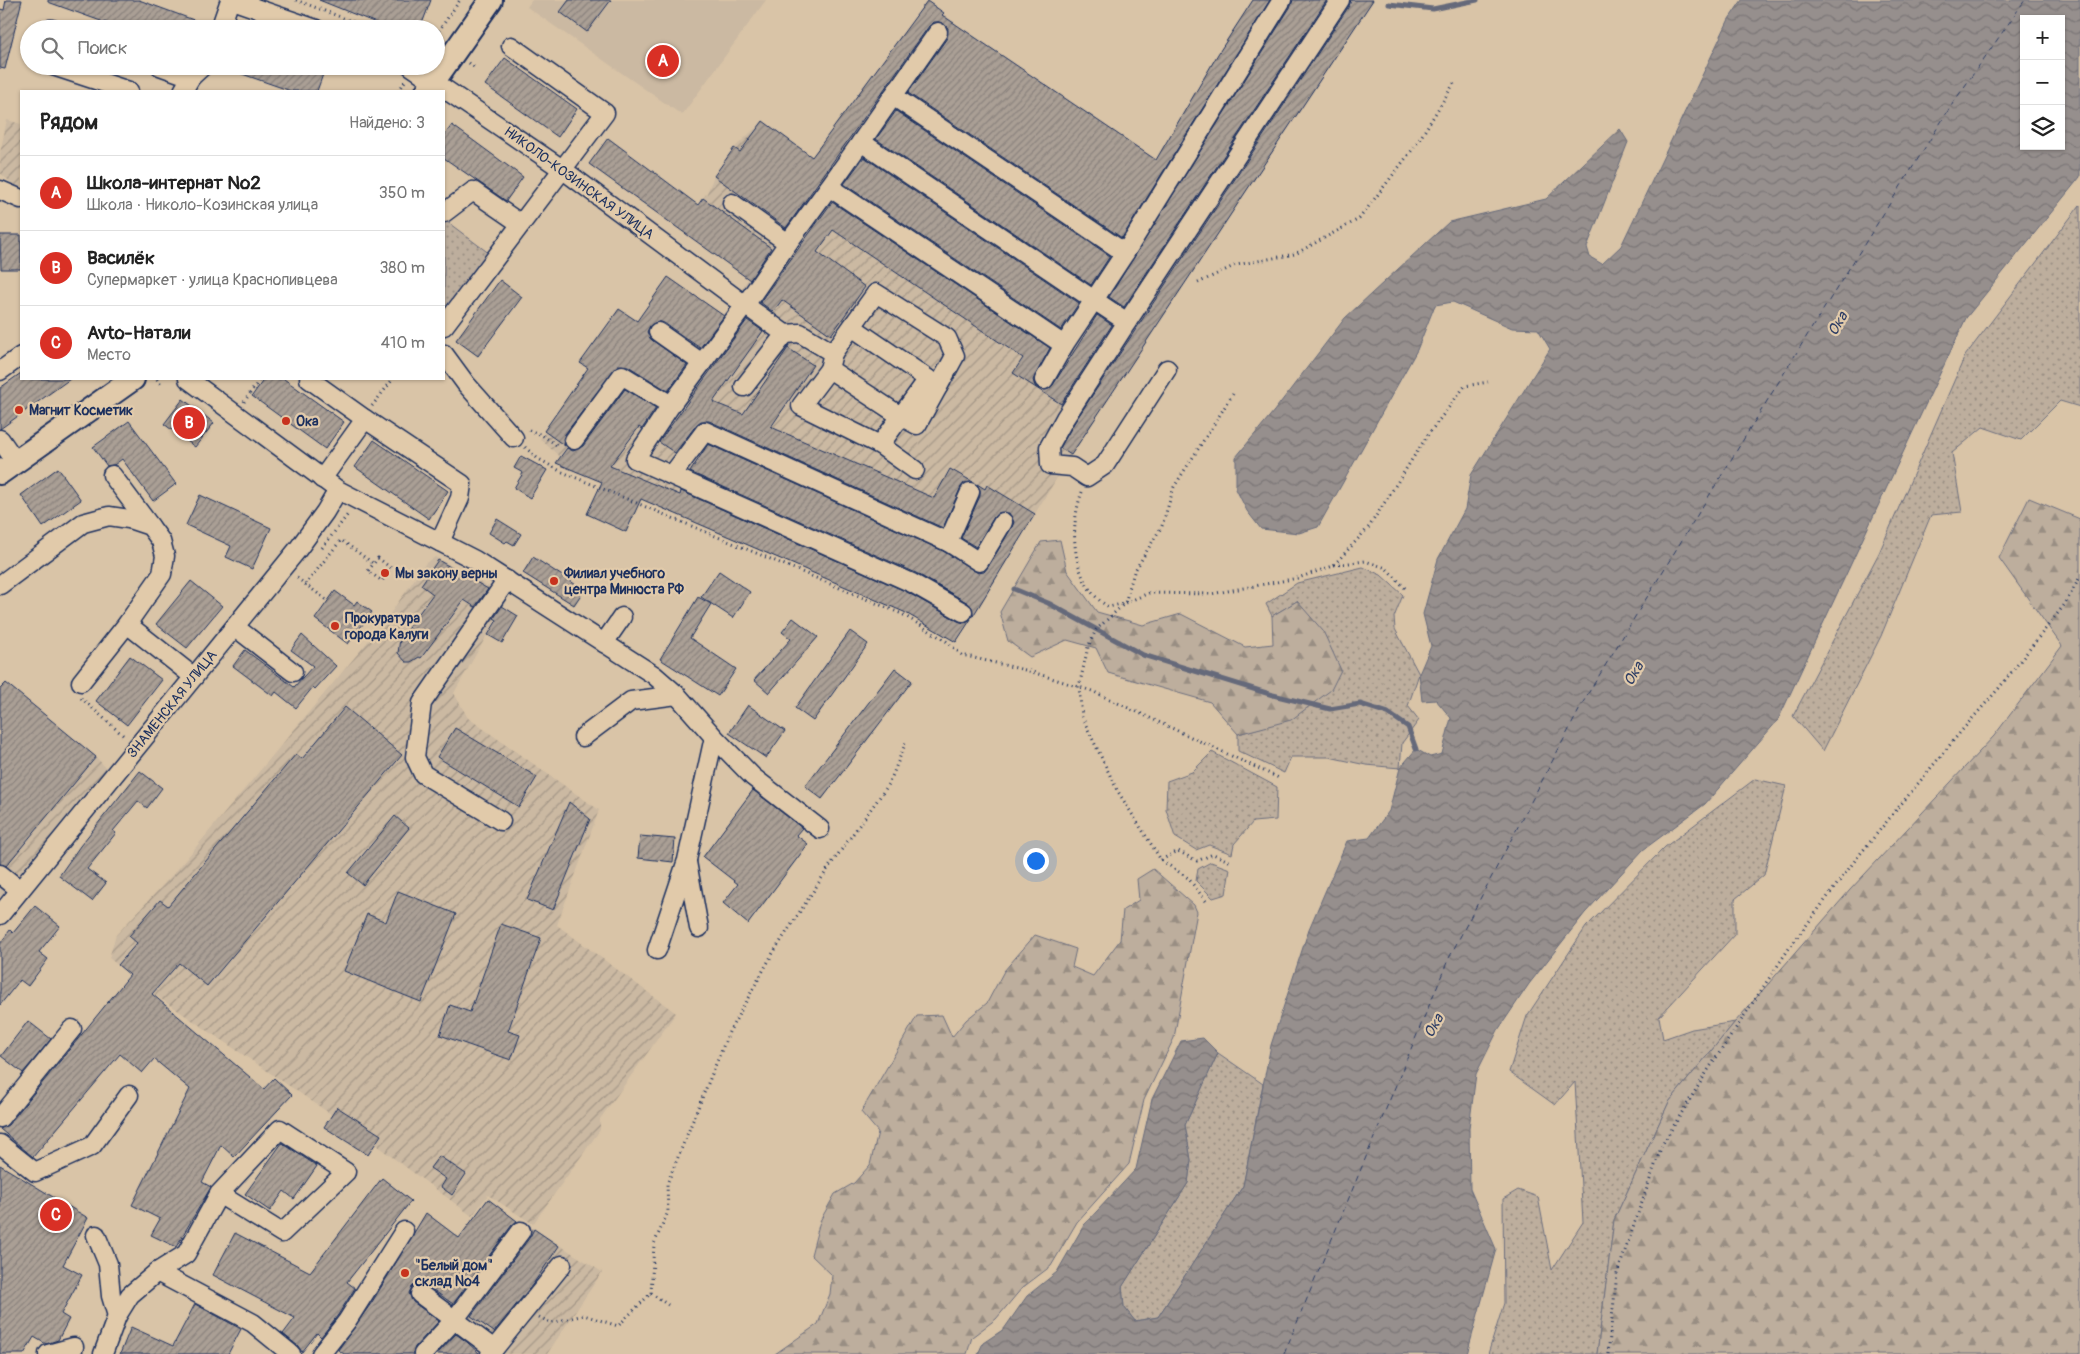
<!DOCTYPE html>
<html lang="ru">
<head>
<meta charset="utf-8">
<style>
	:root { --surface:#fff; --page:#f2f2f2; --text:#222; --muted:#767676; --line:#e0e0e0; --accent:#d93025 }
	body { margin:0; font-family:Pangolin,sans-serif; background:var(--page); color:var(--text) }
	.controls { position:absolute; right:15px; top:15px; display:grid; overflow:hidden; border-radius:0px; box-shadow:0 1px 4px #0004 }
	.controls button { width:45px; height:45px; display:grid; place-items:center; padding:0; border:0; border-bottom:1px solid var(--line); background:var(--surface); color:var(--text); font:25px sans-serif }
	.you { position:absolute; left:1035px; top:860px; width:18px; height:18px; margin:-12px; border:4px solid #fff; border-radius:50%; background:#1a73e8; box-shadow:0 0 0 8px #1a73e833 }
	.badge { display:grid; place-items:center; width:32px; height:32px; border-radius:50%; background:var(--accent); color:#fff; font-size:16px; font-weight:700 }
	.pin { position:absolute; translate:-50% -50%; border:2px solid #fff; box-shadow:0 1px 5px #0006 }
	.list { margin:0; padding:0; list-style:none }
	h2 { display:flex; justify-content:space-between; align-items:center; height:65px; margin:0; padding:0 20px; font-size:21px }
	h2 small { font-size:16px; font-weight:400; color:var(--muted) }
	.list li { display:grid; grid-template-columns:32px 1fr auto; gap:15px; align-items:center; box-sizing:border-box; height:75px; padding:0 20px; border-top:1px solid var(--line) }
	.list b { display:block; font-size:19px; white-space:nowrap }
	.list p { margin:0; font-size:16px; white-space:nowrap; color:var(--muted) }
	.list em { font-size:16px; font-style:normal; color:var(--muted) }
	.icon { flex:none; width:28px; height:28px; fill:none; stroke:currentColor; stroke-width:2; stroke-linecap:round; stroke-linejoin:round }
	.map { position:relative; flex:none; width:2080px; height:1354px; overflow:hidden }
	.search { position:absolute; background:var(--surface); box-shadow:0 1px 4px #0004; left:20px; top:20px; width:425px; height:55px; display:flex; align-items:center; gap:12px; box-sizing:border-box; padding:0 18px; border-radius:28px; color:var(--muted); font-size:19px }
	.panel { position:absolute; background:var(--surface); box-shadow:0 1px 4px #0004; left:20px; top:90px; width:425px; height:290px; border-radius:0px }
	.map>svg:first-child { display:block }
	.built { fill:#cbb9a2 }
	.industrial { fill:url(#industrial-furrows) }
	.grass { fill:url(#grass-dots); stroke:#6c6e7e }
	.forest { fill:url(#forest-firs); stroke:#6c6e7e }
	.water { fill:url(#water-waves); stroke:#65697a; fill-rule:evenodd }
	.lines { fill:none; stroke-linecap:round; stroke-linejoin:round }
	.stream { stroke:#65697a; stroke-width:5 }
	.ferry { stroke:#2d3d65; stroke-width:1; stroke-dasharray:6 5; stroke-linecap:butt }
	.building { fill:url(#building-hatch); stroke:#1b2f5e }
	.minor-casing { stroke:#1b2f5e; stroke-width:21 }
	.major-casing { stroke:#1b2f5e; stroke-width:26 }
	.path { stroke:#1b2f5e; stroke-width:3; stroke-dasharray:1 4; stroke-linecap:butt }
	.minor { stroke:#e1caaa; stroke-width:18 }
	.major { stroke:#e1caaa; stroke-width:22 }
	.poi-dot { fill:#c8321e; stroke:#e1caaa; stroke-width:2 }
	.labels { text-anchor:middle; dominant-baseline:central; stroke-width:4.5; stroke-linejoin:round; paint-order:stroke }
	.street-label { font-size:14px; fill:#1b2f5e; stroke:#e1caaa }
	.poi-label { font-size:14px; font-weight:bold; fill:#1b2f5e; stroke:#e1caaa; text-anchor:start }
	.water-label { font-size:15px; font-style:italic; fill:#2d3d65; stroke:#e1caaa }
</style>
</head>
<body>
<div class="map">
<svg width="2080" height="1354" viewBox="0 0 2080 1354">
	<defs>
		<pattern id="industrial-furrows" width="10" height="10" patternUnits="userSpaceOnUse" patternTransform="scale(1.25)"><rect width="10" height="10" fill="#cbb9a2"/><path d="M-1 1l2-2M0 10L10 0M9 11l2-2" fill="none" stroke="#a49787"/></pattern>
		<pattern id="grass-dots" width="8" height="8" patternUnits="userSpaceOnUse" patternTransform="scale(1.25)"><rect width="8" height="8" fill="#bdae9d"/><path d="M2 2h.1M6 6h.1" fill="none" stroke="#998e83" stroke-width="1.8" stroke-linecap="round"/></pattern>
		<pattern id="forest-firs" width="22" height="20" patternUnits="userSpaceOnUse" patternTransform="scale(1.25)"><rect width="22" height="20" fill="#bdae9d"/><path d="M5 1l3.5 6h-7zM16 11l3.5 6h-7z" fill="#998e83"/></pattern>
		<pattern id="water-waves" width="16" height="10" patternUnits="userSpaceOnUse" patternTransform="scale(1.25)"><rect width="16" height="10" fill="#968f8d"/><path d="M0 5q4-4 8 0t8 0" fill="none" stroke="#7a7576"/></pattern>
		<pattern id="building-hatch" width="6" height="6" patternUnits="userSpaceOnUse" patternTransform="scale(1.25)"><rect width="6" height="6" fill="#aa9f95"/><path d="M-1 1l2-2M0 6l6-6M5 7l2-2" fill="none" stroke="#8a827d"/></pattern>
	</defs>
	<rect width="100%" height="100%" fill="#d9c4a7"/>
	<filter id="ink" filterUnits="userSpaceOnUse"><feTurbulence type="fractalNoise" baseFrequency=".02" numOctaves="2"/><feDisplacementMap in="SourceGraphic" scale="10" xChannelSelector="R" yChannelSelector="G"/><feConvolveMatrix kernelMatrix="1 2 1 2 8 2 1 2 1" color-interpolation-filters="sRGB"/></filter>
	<g filter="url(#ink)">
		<polygon class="built" points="532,0 766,0 682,115 527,7"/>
		<g class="industrial">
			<polygon points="1253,0 1373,0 1071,455 956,642 904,612 565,467 560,457 540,439 588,369 580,363 619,309 637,321 668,277 724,316 748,279 680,229 707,193 714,176 734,148 763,121 812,157 927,1 960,27 935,64 1124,214 1218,53"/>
			<polygon points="7,120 21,124 21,188 15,186 0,173 0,153"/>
			<polygon points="435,557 508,598 454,693 468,718 599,810 557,925 676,1013 600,1119 600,1130 533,1224 488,1195 472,1216 369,1140 155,995 109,958 116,935 176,871 385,621 426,563"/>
			<polygon points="0,689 96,757 107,769 0,900"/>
			<polygon points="488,1199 519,1222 534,1229 602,1272 547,1354 394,1354 392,1343 427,1281"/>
		</g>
		<g class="grass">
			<polygon points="2080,205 2080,407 2060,401 2021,440 1983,427 1952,453 1962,512 1931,515 1881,636 1823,751 1793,716 1879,553 1965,356"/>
			<polygon points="446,221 490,254 444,315 444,223"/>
			<polygon points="1363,567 1381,575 1403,595 1394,617 1395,629 1419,674 1408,706 1419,720 1402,743 1400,768 1366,765 1329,757 1291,757 1284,773 1238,751 1238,734 1291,719 1297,601 1272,616 1266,604 1297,583"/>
			<polygon points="1212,752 1277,787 1276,820 1253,822 1234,844 1232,854 1209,845 1196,850 1175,837 1166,809 1167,781 1192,772"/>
			<polygon points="1755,779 1786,786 1764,875 1735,899 1735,934 1659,1017 1663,1039 1692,1029 1735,1022 1669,1102 1614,1220 1597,1354 1488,1354 1504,1303 1503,1199 1518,1190 1538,1197 1552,1270 1583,1222 1575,1082 1555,1105 1509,1072 1527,1016 1586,927 1665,847"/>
			<polygon points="1211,862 1230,869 1226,894 1213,898 1196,881 1198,869"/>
			<polygon points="1218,1053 1263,1084 1243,1186 1158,1317 1135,1321 1124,1307 1122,1287 1188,1183 1191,1160 1185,1125"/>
		</g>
		<g class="forest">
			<polygon points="2029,498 2080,519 2080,1354 1597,1354 1614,1220 1669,1102 1735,1022 1850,890 1994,736 2062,646 1999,558"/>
			<polygon points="1060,540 1067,571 1097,612 1143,625 1181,614 1245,647 1273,644 1272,616 1297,601 1323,631 1341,670 1331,690 1291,720 1238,734 1210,702 1108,673 1096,648 1067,640 1030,657 1008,641 1000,612 1041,542"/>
			<polygon points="1153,869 1194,905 1197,912 1174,1038 1144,1100 1129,1164 1077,1222 1051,1266 1022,1288 996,1319 972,1337 967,1354 775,1354 818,1324 830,1294 832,1275 811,1255 820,1221 835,1194 854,1183 870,1165 878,1132 861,1112 917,1016 942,1015 952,1037 966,1020 987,1003 1004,971 1035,935 1076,949 1072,967 1093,976 1120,940 1123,910 1139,900 1137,879"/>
		</g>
		<path class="water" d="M1742,0h338v177l-114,141 -188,402 -73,84 -62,46 -58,63 -56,71 -31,46 -22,44 -7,54 1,61 26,60 -29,105h-489l5,-11 21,-14 23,-33 30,-24 27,-47 52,-56 16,-70 29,-58 22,-3 15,15 -33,72 6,35 -3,23 -66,104 2,20 11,14 23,-4 85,-131 28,-141 38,-116 38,-88 22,-3 20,-27 11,-43 16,-19 14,8 12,-3 9,-36 -15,-18 -14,1 -3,-27 12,-28 -8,-32 15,-55 27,-50 6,-34 79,-126 -12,-20 -26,-1 -59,-26 -18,3 -18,45 -99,177 -19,6 -38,-4 -14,-18 -11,-22v-32l38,-46 71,-93 104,-96 97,-23 74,-70 8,13 -41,105 3,10 12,7 19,-18 108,-227zM2024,19h37v127h-37z"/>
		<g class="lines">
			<g class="stream">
				<polyline points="1389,4 1433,9 1477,0"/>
				<polyline points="1014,589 1048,603 1143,655 1273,695 1330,709 1360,704 1388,713 1408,727 1416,749"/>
			</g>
			<polyline class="ferry" points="1284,1354 1448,960 1586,697 1808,334 1953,103 2025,0"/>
		</g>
		<g class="building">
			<polygon points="6,0 22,0 5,69 0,68 0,9 4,10"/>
			<polygon points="48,0 139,0 210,26 210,29 123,29 48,2"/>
			<polygon points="319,0 431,0 420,29 391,29"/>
			<polygon points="569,0 611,0 587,32 560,12"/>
			<polygon points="1253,0 1270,0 1122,238 908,93 947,38 948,28 939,22 934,22 929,26 786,228 714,176 734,148 740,152 763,121 812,157 927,1 944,13 942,15 1156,160 1218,54"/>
			<polygon points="1293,0 1327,0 1124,307 1109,297 1291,6"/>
			<polygon points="1351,0 1373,0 1071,455 1060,448 1074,423 1349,6"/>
			<polygon points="505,58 577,109 558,137 485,85"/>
			<polygon points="226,66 326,66 317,91 291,91 225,68"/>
			<polygon points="896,111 1110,256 1091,285 876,139"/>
			<polygon points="452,125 523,177 506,201 444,158 444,136"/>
			<polygon points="608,138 698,205 703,198 771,248 750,280 589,164"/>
			<polygon points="864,157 1079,303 1061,330 844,184"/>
			<polygon points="832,202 1050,348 1033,380 1035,386 1039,389 1049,389 1053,385 1097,315 1112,325 1061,404 1013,373 1023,358 833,230 817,252 865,287 831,335 782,300 773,312 760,302"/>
			<polygon points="0,235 21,235 21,269 1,269"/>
			<polygon points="668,277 724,316 700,348 664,323 658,321 650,326 647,332 652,340 687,365 668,391 628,366 618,365 565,434 563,439 565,446 544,431 588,368 580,363 619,309 637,321"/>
			<polygon points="500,280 522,297 478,356 456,340"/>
			<polygon points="747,320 763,331 713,402 743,414 788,348 813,365 771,427 934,498 950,469 973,482 964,483 961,487 943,528 709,421 701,421 697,424 675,453 659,442"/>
			<polygon points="21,373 21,379 70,379 0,429 0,388"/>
			<polygon points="264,379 284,379 344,422 325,449 252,396"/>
			<polygon points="625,389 656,408 642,429 639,427 610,466 680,495 681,491 907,592 958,621 964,623 971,619 956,642 904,612 641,499 626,532 587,514 602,482 556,463 567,448 573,451 583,446"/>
			<polygon points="183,399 214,423 195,447 164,424"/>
			<polygon points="129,421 176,484 153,501 122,459 114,465 107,466 93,447"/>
			<polygon points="374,440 448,491 429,519 355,467"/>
			<polygon points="708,444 943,551 978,573 984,572 988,567 1012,527 1014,522 1009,513 998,513 994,517 976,547 961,538 980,496 980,490 977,484 985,489 987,485 1035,514 973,616 972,607 968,603 916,573 690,472"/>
			<polygon points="521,456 547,470 530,498 514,488 523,473 514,468"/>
			<polygon points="58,468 81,500 43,527 21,495"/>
			<polygon points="200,495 271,528 252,569 226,557 231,546 186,525"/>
			<polygon points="497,519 521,534 514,545 507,541 505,543 489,533"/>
			<polygon points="533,557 584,590 574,605 523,573"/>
			<polygon points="438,560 488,589 475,607 464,600 421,658 419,657 411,662 406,662 398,653 400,639 433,594 421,585"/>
			<polygon points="719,571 750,592 733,618 701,597"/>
			<polygon points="191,581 222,606 187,648 156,624"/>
			<polygon points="335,591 354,605 357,601 372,612 348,644 315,619"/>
			<polygon points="698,597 711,604 690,638 736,669 718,696 660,659"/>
			<polygon points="502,606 518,616 502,643 488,635 497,620 494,618"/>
			<polygon points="793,618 818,637 769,693 754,680 791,639 782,632"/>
			<polygon points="850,631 868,644 813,721 795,708"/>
			<polygon points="302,635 336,666 315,689 313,687 296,708 276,692 273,696 233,666 245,650 294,687 313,666 291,650"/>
			<polygon points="130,656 162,680 127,725 96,701"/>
			<polygon points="895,668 912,681 822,799 805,786"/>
			<polygon points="6,683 96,757 6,866 0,864 0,689"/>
			<polygon points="748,705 785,731 766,758 729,733"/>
			<polygon points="345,707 402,755 207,986 179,963 152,994 264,1089 274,1078 292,1095 234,1157 221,1145 202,1182 211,1187 176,1247 151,1235 160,1219 132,1205 190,1089 154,1059 142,1073 120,1054 33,1157 0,1129 8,1125 130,975 118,965 137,943 129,936 160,900 168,906 296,754 302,759"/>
			<polygon points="455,728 537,777 519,807 437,757"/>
			<polygon points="140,771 162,788 147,808 138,801 113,831 116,833 87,869 106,883 92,901 59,876 80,846"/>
			<polygon points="753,790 802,828 796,835 808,844 748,924 723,903 738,884 703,857"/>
			<polygon points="569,802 590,819 553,910 527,900"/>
			<polygon points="395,816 409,828 363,885 348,873"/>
			<polygon points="640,836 675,839 673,862 638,858"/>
			<polygon points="398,891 456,914 421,1002 344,971 367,914 386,922"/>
			<polygon points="35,906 60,926 39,952 48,959 28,986 20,980 0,1005 0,944 10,930 13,933"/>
			<polygon points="501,924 541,938 508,1031 520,1035 511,1060 440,1035 450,1005 470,1012"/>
			<polygon points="28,1021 51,1039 23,1073 1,1056"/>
			<polygon points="337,1107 381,1135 368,1155 324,1127"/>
			<polygon points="282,1143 317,1166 294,1199 284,1191 270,1211 245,1194"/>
			<polygon points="439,1156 466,1174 452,1195 441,1187 446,1179 430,1168"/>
			<polygon points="0,1165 88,1218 63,1265 82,1275 61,1314 69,1319 58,1340 46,1344 34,1337 24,1354 0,1354"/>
			<polygon points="382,1178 411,1201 347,1282 355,1288 338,1315 321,1337 317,1333 302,1352 298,1346 283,1334 295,1318 213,1275 235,1233 310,1272"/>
			<polygon points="488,1199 517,1221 512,1225 453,1304 419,1280 412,1287 409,1293 413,1302 439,1321 415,1347 413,1354 344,1354 338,1350 372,1302 426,1213 459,1238"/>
			<polygon points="534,1229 559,1246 533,1284 494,1332 471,1316 530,1237"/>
			<polygon points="195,1304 241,1329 228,1354 120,1354 131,1327 173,1346"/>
			<polygon points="456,1334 467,1342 480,1354 437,1354"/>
		</g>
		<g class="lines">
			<g class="minor-casing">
				<g id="minor">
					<polyline points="232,0 316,29"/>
					<polyline points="49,29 52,29"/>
					<polyline points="220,29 230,0"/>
					<polyline points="53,66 129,91"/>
					<polyline points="160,66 191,77 203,66"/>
					<polyline points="411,66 562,169 745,305 788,243 732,203"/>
					<polyline points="183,91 191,77"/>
					<polyline points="893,96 938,32"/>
					<polyline points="861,142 893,96 1125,253"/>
					<polyline points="829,187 861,142 1094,300 1125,253 1282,0"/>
					<polyline points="0,190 21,199"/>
					<polyline points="444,213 473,191 521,224"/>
					<polyline points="788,243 829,187 1064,345 1044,380"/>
					<polyline points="1127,322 1340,0"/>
					<polyline points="444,326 605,113 511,46"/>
					<polyline points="852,327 928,379"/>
					<polyline points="658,332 702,363"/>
					<polyline points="785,334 800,333 833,353 829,369 801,406 880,445 915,470"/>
					<polyline points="1064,345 1094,300 1127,322 1065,418 1049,447 1050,465 1072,467 1087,477 1105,465 1167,369"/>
					<polyline points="833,353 876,293 947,338 955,356 938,387"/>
					<polyline points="444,354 466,384 514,438"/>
					<polyline points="829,369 902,417 917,425 938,387 928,379 880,445"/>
					<polyline points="0,371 21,356"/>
					<polyline points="188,379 338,490 475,560 654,675 677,695 714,737 687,860 657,950"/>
					<polyline points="309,379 365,419 322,479"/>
					<polyline points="671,405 745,305 785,334 744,387"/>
					<polyline points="365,419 462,484 460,498 440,542"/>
					<polyline points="0,439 16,462"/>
					<polyline points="574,440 622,375 671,405 635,459 912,583 963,612"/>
					<polyline points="112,475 150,526"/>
					<polyline points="672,475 705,431 948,542"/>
					<polyline points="970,492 948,542 979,562 1003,522"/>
					<polyline points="0,585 83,523 109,516 129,519 150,526 161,541 165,556 162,574 127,624 81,682"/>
					<polyline points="127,624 194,677"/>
					<polyline points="235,627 293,672"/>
					<polyline points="604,643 622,617"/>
					<polyline points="583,737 631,701 677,695"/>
					<polyline points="714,737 753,777 820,829"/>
					<polyline points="501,821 423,774 415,757 422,703 507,580"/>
					<polyline points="687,862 699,928"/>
					<polyline points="0,874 20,890"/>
					<polyline points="0,915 298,549 325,512 338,490"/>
					<polyline points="0,1118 72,1029"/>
					<polyline points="0,1144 35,1172 92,1146 129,1095"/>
					<polyline points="96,1235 108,1264 111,1296 117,1316"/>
					<polyline points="157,1272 186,1254 219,1194 280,1129 346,1172 282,1233 219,1194"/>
					<polyline points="420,1294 494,1349 490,1354"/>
					<polyline points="494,1349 562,1265"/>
					<polyline points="48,1354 74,1347"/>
					<polyline points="103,1354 117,1316 130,1295 157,1272 253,1323 291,1354"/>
					<polyline points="321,1354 347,1321 404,1231"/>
					<polyline points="423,1354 455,1319 521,1231"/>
				</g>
			</g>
			<g class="major-casing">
				<g id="major">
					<polyline points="427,91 491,0"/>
					<polyline points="0,473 133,379"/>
				</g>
			</g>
			<g class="path">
				<polyline points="296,0 372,29"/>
				<polyline points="436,35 460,0"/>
				<polyline points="469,63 475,68"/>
				<polyline points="399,91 405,81"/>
				<polyline points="1198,283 1236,265 1295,254 1359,219 1416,145 1456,80"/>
				<polyline points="157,379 161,385"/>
				<polyline points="244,402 260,379"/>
				<polyline points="372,406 393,379"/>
				<polyline points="529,430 542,435 558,446"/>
				<polyline points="525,447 537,458 560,471 902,614 946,641 962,655 1029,671 1092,691 1281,779"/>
				<path d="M1082,492c-14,37 -10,94 27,115l16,-4 9,-31 28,-46 12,-39 59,-93"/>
				<polyline points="322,548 349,513"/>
				<polygon points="378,558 391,568 382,581 368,571"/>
				<polyline points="1334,565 1365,561 1386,568 1406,589"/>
				<polyline points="297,578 328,601"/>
				<polyline points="305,585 341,540 374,564"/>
				<polyline points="81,698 125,737"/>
				<polyline points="1161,860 1178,851 1197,861 1213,854 1231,862"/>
				<polyline points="1206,901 1188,878 1161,860 1117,790 1082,717 1079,687 1088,647 1096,630 1125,603 1149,593 1211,594 1298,578 1333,566 1369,527 1427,436 1465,386 1488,382"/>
				<polyline points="651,1293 668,1305"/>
				<polyline points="539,1317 551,1323 584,1315 618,1326 651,1293 654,1244 668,1212 667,1184 729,1032 773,953 829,867 889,784 906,742"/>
				<polyline points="1608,1354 1617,1274 1662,1145 1708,1070 1790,947 1856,859 1958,735 1999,688 2065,604 2080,577"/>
			</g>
			<use href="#minor" class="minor"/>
			<use href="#major" class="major"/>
		</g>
	</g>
	<g class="poi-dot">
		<circle cx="19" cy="410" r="5"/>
		<circle cx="286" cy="421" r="5"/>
		<circle cx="385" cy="573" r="5"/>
		<circle cx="554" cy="581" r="5"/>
		<circle cx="335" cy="626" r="5"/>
		<circle cx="405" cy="1273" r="5"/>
	</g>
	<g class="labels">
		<g class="street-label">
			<text transform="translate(579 183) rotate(36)">НИКОЛО-КОЗИНСКАЯ УЛИЦА</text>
			<text transform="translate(172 704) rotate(-51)">ЗНАМЕНСКАЯ УЛИЦА</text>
		</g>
		<g class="poi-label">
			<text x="29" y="410">Магнит Косметик</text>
			<text x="296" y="421">Ока</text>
			<text x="395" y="573">Мы закону верны</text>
			<text x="564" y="573">Филиал учебного<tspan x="564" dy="16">центра Минюста РФ</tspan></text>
			<text x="345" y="618">Прокуратура<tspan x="345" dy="16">города Калуги</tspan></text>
			<text x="415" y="1265">"Белый дом"<tspan x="415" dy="16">склад №4</tspan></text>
		</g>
		<g class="water-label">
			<text transform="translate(1838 324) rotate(-60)">Ока</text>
			<text transform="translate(1634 674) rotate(-60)">Ока</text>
			<text transform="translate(1434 1026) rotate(-61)">Ока</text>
		</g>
	</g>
</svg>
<div class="controls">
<button>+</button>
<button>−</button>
<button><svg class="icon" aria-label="layers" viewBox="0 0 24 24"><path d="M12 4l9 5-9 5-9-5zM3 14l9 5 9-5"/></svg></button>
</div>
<div class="you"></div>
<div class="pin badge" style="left:663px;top:61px">A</div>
<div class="pin badge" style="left:189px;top:423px">B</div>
<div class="pin badge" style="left:56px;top:1215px">C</div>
<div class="search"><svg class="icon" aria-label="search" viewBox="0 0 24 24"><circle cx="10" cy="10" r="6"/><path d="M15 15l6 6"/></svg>Поиск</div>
<section class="panel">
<h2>Рядом<small>Найдено: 3</small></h2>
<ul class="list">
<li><span class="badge">A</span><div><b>Школа-интернат №2</b><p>Школа · Николо-Козинская улица</p></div><em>350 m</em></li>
<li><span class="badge">B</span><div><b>Василёк</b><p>Супермаркет · улица Краснопивцева</p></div><em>380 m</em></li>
<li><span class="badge">C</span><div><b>Avto-Натали</b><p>Место</p></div><em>410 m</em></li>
</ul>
</section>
</div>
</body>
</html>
